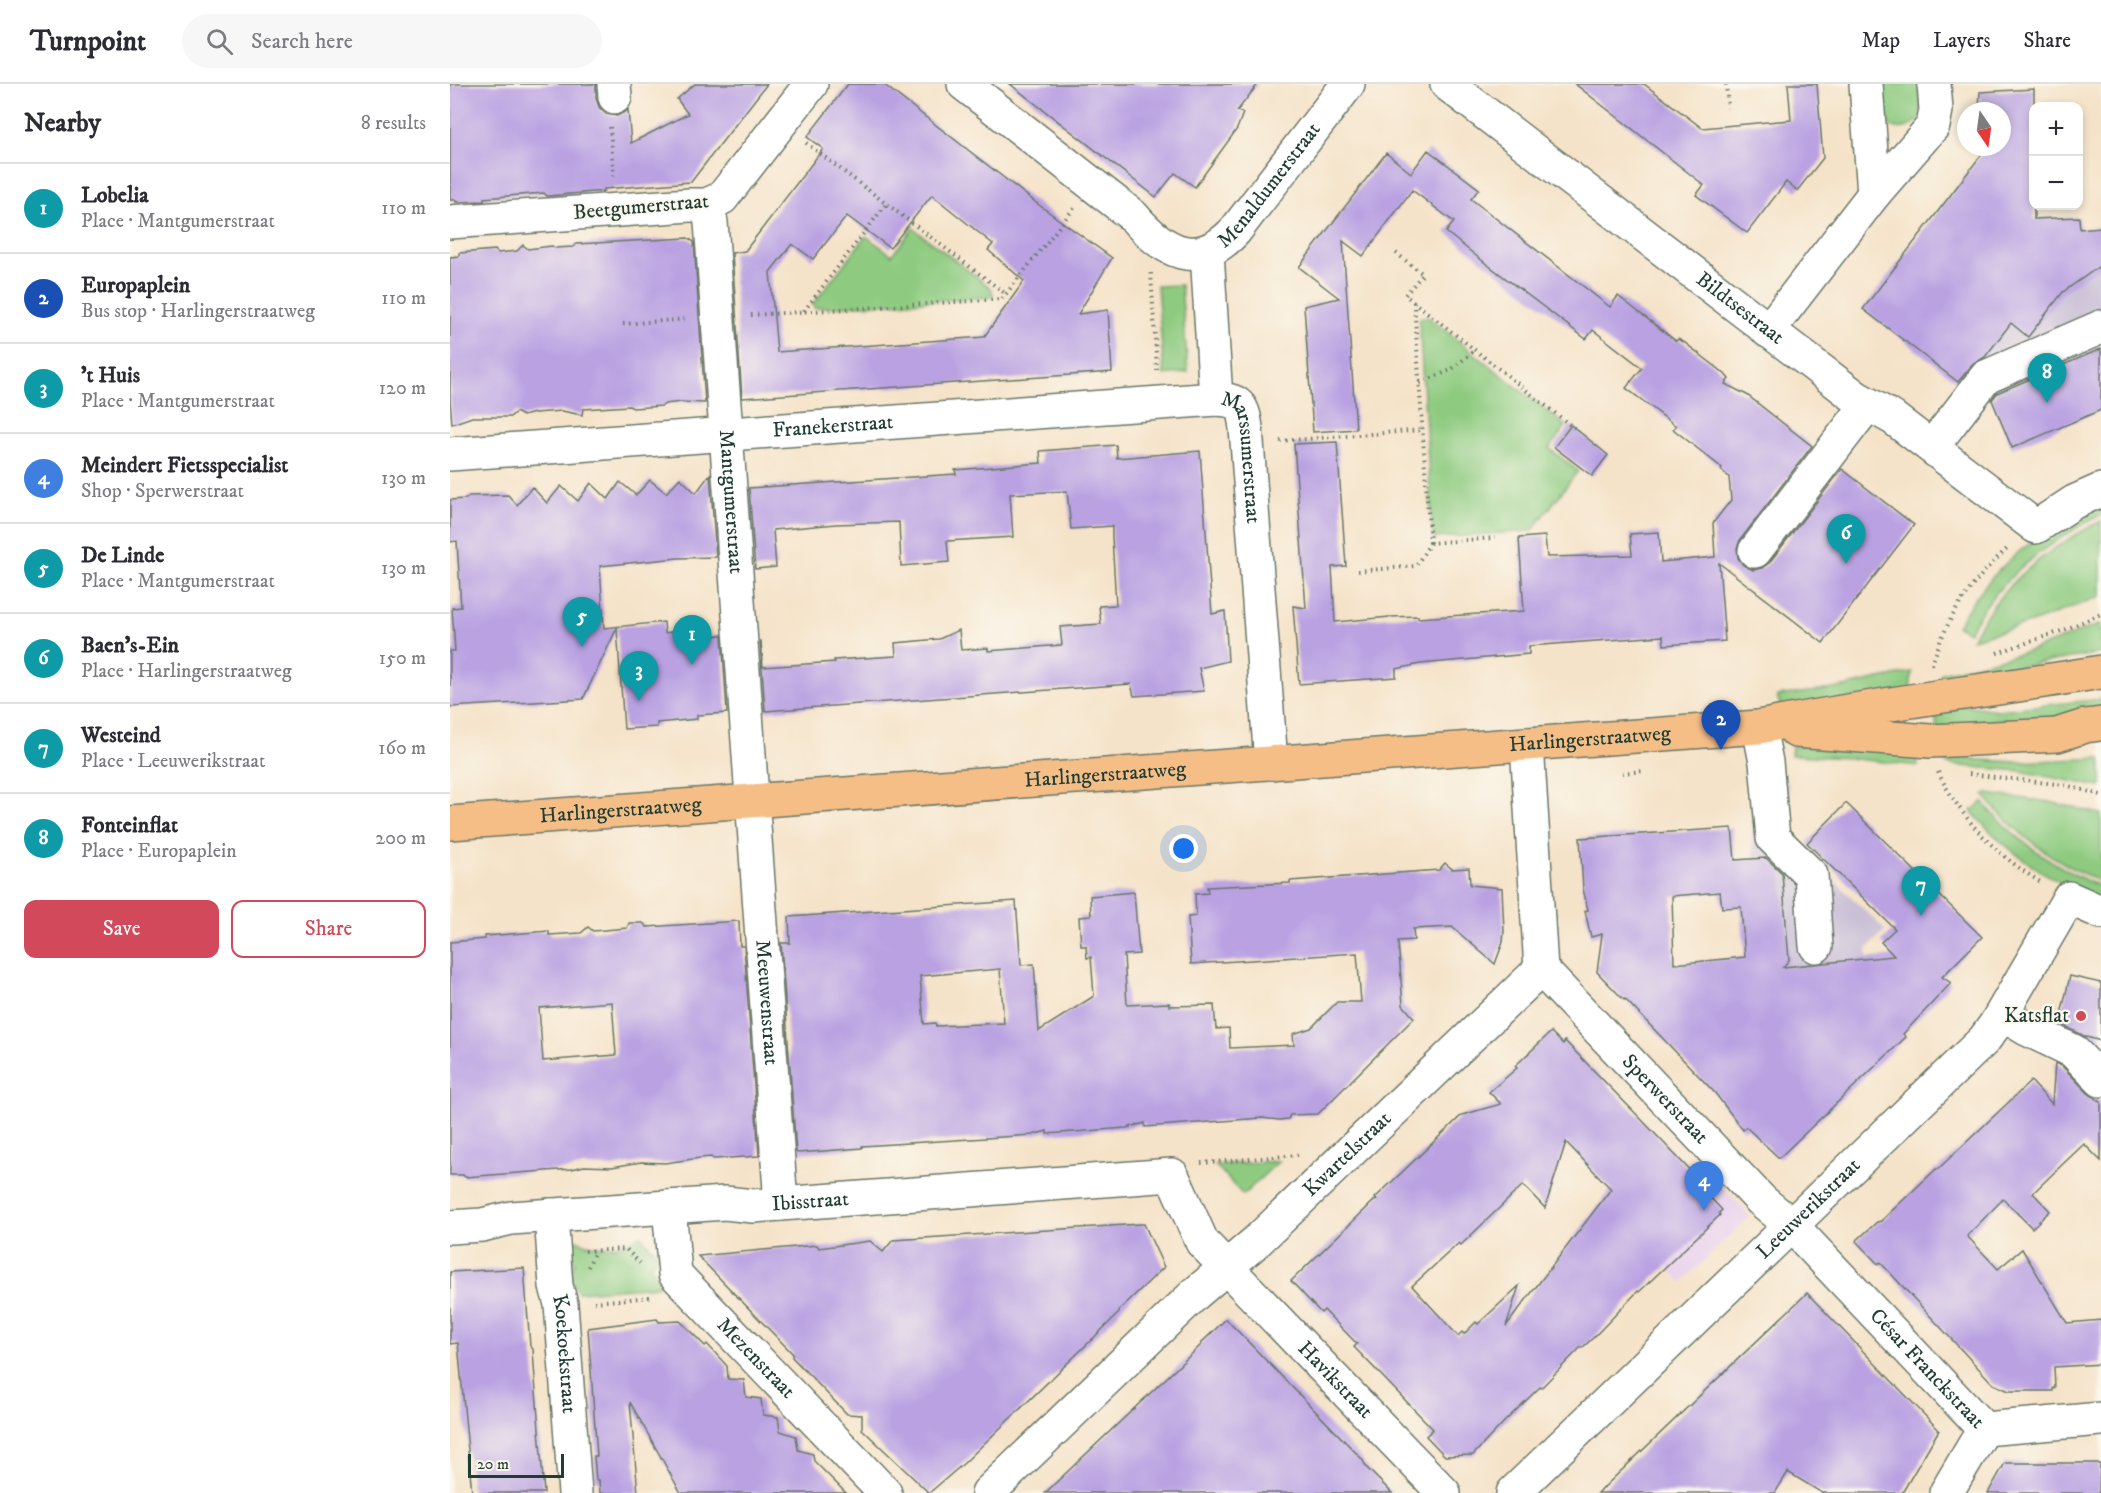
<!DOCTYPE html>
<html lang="en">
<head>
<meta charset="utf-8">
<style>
	:root { --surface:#fff; --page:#f7f7f7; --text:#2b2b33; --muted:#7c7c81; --line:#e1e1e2; --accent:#d1495b }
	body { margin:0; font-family:"IM FELL DW Pica",serif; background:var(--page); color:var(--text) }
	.controls { position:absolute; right:18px; top:18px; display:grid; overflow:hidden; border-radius:12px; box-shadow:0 3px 9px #0003 }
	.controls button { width:54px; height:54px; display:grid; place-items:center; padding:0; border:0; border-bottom:2px solid var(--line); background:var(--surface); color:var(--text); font:30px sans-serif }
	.compass { position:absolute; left:1507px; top:18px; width:54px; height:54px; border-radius:50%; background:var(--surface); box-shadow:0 3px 9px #0003; rotate:167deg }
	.scale { position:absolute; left:18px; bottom:15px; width:96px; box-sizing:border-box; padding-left:6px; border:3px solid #1f3d34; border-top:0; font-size:16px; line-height:21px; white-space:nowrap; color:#1f3d34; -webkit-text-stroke:4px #fbf7ec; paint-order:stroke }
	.you { position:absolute; left:734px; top:765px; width:21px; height:21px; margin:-15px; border:4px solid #fff; border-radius:50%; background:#1a73e8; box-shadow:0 0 0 9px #1a73e833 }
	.badge { display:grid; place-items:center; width:39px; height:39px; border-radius:50%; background:var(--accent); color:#fff; font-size:20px; font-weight:700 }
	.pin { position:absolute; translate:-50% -50px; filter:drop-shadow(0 2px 3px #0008) }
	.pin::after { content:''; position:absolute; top:32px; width:21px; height:18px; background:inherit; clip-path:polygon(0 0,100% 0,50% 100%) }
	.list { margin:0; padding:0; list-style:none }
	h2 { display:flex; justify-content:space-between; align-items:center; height:78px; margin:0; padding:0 24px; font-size:26px }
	h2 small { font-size:20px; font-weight:400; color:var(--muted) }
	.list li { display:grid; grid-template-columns:39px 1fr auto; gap:18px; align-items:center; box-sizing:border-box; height:90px; padding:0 24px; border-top:2px solid var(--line) }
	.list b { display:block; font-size:22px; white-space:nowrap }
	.list p { margin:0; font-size:20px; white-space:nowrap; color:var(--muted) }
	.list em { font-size:20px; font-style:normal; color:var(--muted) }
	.actions { display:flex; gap:12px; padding:18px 24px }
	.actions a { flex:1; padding:14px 0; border:2px solid var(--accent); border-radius:12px; text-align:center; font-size:21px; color:var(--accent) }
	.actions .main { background:var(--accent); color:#fff }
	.icon { flex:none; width:33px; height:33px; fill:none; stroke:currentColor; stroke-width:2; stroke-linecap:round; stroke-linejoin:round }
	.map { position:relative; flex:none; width:1651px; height:1409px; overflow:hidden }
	header { display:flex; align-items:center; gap:36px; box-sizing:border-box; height:84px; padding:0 30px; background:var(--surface); border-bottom:2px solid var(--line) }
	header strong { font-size:28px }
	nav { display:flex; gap:33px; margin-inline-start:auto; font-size:21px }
	.search { width:420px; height:54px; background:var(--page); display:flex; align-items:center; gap:15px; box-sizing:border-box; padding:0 21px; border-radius:33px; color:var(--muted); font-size:22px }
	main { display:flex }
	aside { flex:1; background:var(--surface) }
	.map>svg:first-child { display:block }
	.built { fill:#e9d2ed }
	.industrial { fill:#c9bfd7 }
	.green { fill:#8ecb80; stroke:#56845a; stroke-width:1.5 }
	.building { fill:#b9a1e2; fill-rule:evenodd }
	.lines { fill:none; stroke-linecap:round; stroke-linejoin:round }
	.minor-casing { stroke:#6a7768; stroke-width:36 }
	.major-casing { stroke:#6a7768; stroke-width:36 }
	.path { stroke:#6a7768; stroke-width:4; stroke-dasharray:1.5 4.5; stroke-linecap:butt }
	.minor { stroke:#fff; stroke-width:33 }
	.major { stroke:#f6be87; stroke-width:33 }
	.poi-dot { fill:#d1495b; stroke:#fbf7ec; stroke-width:2 }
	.labels { text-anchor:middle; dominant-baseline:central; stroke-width:4.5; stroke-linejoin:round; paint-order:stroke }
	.street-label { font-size:21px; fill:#1f3d34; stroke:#fbf7ec }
	.poi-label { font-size:21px; fill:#1f3d34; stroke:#fbf7ec; text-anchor:end }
</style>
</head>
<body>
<header>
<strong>Turnpoint</strong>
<div class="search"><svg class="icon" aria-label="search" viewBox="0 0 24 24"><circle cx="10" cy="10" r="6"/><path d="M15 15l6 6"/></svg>Search here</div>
<nav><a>Map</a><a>Layers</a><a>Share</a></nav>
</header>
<main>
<aside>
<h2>Nearby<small>8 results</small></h2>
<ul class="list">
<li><span class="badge" style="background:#0f9aa8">1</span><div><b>Lobelia</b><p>Place · Mantgumerstraat</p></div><em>110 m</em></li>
<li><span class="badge" style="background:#1a4fb4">2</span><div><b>Europaplein</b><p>Bus stop · Harlingerstraatweg</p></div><em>110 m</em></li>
<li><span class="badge" style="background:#0f9aa8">3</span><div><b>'t Huis</b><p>Place · Mantgumerstraat</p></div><em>120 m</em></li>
<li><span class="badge" style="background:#3f7fe0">4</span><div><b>Meindert Fietsspecialist</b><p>Shop · Sperwerstraat</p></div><em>130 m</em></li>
<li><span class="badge" style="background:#0f9aa8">5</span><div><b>De Linde</b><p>Place · Mantgumerstraat</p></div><em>130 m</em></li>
<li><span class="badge" style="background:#0f9aa8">6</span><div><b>Baen's-Ein</b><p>Place · Harlingerstraatweg</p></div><em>150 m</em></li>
<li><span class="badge" style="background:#0f9aa8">7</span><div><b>Westeind</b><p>Place · Leeuwerikstraat</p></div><em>160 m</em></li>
<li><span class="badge" style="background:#0f9aa8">8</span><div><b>Fonteinflat</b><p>Place · Europaplein</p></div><em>200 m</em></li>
</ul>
<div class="actions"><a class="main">Save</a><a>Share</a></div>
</aside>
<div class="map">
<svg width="1651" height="1409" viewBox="0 0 1651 1409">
	<rect width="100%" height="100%" fill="#fbf7ec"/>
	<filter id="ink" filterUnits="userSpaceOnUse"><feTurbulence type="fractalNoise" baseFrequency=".0167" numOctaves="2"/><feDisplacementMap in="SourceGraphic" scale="12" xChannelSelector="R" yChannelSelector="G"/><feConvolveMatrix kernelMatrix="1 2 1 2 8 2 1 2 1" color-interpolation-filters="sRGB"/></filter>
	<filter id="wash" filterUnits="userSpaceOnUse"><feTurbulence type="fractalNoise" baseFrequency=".008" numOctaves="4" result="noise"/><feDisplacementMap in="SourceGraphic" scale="24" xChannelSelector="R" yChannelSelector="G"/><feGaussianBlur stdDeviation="1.35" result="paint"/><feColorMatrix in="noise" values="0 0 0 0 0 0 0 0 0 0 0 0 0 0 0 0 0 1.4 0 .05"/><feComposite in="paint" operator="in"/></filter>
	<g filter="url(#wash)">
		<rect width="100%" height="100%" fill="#f5e3c9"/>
		<polygon class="built" points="1258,1088 1300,1132 1232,1198 1189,1155"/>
		<g class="industrial">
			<polygon points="1651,160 1651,265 1540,312 1494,328 1605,182"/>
			<polygon points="1338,697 1343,756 1435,846 1417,865 1419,905 1313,914 1299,700"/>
		</g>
		<g class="green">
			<path d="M1428,0h42l1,33c-7,7 -13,13 -24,11 -20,-3 -17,-28 -19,-44z"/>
			<polygon points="463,144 541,204 543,210 542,213 364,224 363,220 416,152 442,171"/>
			<polygon points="731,201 738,288 714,291 707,202"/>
			<polygon points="971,233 978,233 1116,342 1099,364 1128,387 1082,447 983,454 969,237"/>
			<path d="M1651,415v16c-53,26 -104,65 -132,117l-12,-6c39,-67 79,-89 144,-127z"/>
			<path d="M1651,437v75l-67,26 -62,17c27,-54 76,-91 129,-118z"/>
			<polygon points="1651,540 1651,569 1488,596 1492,589 1577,568"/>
			<polygon points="1462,588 1460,606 1331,624 1327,612 1384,605"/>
			<polygon points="1651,615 1651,631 1549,639 1487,648 1485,623 1501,619 1548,626"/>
			<polygon points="1342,662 1464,666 1468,682 1397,674 1341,671"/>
			<polygon points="1493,674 1568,678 1651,674 1651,703 1569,687 1501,681 1496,679"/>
			<path d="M1537,710l63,8 51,12v68c-48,-21 -83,-46 -117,-86z"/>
			<path d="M1533,718c32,39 72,65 118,85v16c-52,-24 -92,-48 -130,-92z"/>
			<polygon points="829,1077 793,1111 765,1081"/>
			<path d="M190,1151l19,21 -10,10 9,9v11l-80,6 -11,-19 9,-10 -10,-9 10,-14c21,9 46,9 64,-5z"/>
		</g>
		<g id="blocks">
			<g class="building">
				<polygon points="0,0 146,0 146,14 149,23 156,30 167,32 178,26 181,59 238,30 227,15 245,0 317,0 241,98 154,105 154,107 97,112 94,109 34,114 34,117 6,118 6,116 0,116"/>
				<path d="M398,0h35l156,121 73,53 -34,56 30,-4 4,62 -370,26 -10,-145 13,-2 78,-102 -16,-12zM482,111l61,49 -5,6 36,31 -40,56 -207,15 -7,-80 22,-28 21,15 34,-43 43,32z"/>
				<polygon points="560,0 808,0 787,27 793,29 787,45 745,103 725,89 706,113"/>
				<polygon points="1125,0 1194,0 1252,44 1341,36 1338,0 1367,0 1373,74 1347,107 1336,98 1297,149 1246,111 1254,101"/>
				<polygon points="1584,5 1584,135 1629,133 1630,145 1651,143 1651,181 1613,208 1578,253 1561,239 1535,273 1522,281 1508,298 1413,225 1535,66 1534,63 1552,63 1552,27 1529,27 1530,8"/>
				<polygon points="978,66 1029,105 1021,115 1053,140 1160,223 1168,212 1226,257 1228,255 1235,259 1274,289 1279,295 1275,300 1297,311 1362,362 1290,456 1287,464 1288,474 1293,481 1303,486 1312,484 1319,479 1392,385 1464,441 1373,559 1269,479 1275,557 1214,561 1213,552 1079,562 1079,570 970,580 946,585 946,593 849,600 843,522 856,524 844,360 887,358 896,482 882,483 885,538 940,533 968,532 968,534 1074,527 1069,454 1095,452 1097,473 1182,471 1180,450 1209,448 1211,478 1265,473 1263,439 1281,416 1279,393 1271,386 1272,384 1223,345 1226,342 1176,304 1192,284 1143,246 1136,255 1034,178 996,148 1004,138 962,106 913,172 893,157 906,345 863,348 854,222 889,214 849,183 936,69 961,89"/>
				<polygon points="238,154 244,158 255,319 231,318 215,320 212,322 183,324 179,322 133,325 132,331 112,327 85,329 73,332 66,328 60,333 22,333 2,340 0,316 0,173 9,172 9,169 45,166 48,169 67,167 73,161 78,165 102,162 105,164 123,163 126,160"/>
				<polygon points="1651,265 1651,326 1562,364 1542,316 1547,309"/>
				<polygon points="1121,341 1158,371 1142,392 1104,363"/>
				<polygon points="666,361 667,374 750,367 762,530 775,527 778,577 749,584 754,607 684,612 681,600 315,627 310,557 311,557 313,583 385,578 384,576 446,572 445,559 489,555 509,546 511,566 538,564 538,567 612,561 610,543 651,540 649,522 666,521 662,453 662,442 621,445 617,407 560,410 563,453 497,457 499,478 451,482 449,438 386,440 323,446 326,483 305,485 299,404 506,390 505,386 591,379 590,367"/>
				<polygon points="260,390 266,473 228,474 150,482 154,544 214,538 215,549 227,547 228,555 272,551 277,629 247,631 247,635 207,639 207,643 174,645 167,544 133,615 0,623 0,567 5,567 2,524 11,523 7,457 0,458 0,416 16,415 19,412 58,411 67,421 82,403 97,419 111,402 128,417 141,399 158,415 170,398 186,411 200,396 216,409 230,394 246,409"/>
				<path d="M1396,719l136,134 -40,40 9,6 -48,51 3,3 -127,121 -33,-31 -3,3 -28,-37 -90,-94 -1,1 -27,-28 5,-38 -11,3 -6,-26 3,-1 -5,-21 -3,-51 152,-10 3,32 31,-2 16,15 7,87 -6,7 111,-11 -13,-14 14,-13 -88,-86zM1270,808l2,16 19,-1 4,50 -71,7 -2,-68z"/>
				<path d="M995,779l7,6 17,-1 1,17 32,3 2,43 -1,11 -8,22 -43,-37 -39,2 1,11 -16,1 5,64 11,13 -96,96 -28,1 -2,4 -9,1 -17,-2 -117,9v-4l-19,5 -79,6v-3l-15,4 -170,11v2l-64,5 -2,-1 -15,-209h9l-1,-26 227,-16 5,64 13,-1 5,67 55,-35 -3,-39 -4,1 -1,-12h-5l-2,-29 12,-1 -1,-20 44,-4 5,62 -15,1 3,50 42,-2v3l45,-1 2,24 13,-1 1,20 64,-3 -1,-11 18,-6 26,-26h24l-4,-49 -166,11 -3,-47 8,-1 -1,-22 13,-1 -1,-6 83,-4v-2l149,-11zM550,885l4,54 -68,3 -1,-3 -11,1 -4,-48z"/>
				<path d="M289,837l1,25h4l15,210 -45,3 -3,-2 -11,1 -35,5 -24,-1 -29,5 -28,-1 -12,3 -107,8 -2,-2h-13v-233l35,-3v-3l64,-5v4l32,-2 7,-6 5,4 34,-3 2,-5h14l4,4zM162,918l4,53 -73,6 -4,-53z"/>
				<polygon points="1620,892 1651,899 1651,957 1636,953 1609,939"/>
				<path d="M1101,948l12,12 2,-3 76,78 60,63 7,9 -1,3 15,16 -3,3 1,2 -81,77 -1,-1 -43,45 -13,12 -1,-1 -40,41 -1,-1 -36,35 -31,33 -28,1 -19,-20 7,-7 -79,-82 3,-3 -33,-34 -3,3 -30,-32 83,-80 3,-1 -2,-2 87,-83 39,-11 -12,-12 28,-24 -2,-2zM1116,1058l45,47 -105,137 13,-40 -41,38 -2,-2 -12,12 -2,-2 -4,4 -46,-50 47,-43 2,2 62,-60 22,23z"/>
				<polygon points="1605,979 1612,982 1638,1009 1651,1018 1651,1077 1634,1060 1616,1077 1583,1109 1600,1127 1582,1144 1553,1115 1517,1152 1548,1185 1572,1165 1617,1239 1651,1236 1651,1280 1604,1283 1605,1304 1603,1304 1603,1307 1559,1307 1543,1300 1430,1178 1428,1180 1406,1157 1427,1138 1431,1137 1486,1085 1487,1086 1581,997 1602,1020"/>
				<polygon points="691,1140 694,1140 714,1183 669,1226 669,1229 627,1270 513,1380 479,1409 412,1345 412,1331 397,1330 342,1273 343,1270 248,1172 367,1161 369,1164 420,1157 433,1168 443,1156"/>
				<polygon points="74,1184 80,1262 83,1265 84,1282 94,1409 22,1409 8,1259 0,1260 0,1188"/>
				<polygon points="1357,1209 1489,1346 1452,1409 1372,1409 1338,1388 1325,1409 1148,1409"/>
				<polygon points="207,1235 209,1238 230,1237 255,1262 257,1260 277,1282 278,1295 294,1296 296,1313 311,1315 313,1331 328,1333 330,1347 346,1352 348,1366 363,1370 364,1377 396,1409 231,1409 180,1318 188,1409 150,1409 149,1396 146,1396 144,1372 147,1372 138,1244"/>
				<polygon points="776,1235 912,1375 917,1384 942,1409 595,1409 752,1260 751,1259"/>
				<polygon points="1555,1379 1647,1379 1650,1381 1649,1409 1538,1409"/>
			</g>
		</g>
	</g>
	<g filter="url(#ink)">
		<use href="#blocks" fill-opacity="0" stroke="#6a7768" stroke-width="1.5"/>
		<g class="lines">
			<g class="minor-casing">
				<g id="minor">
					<polyline points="164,0 165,13"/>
					<path id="s1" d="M514,0l169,132c31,36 64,55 102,15l113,-147"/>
					<path id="s2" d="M997,0l410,314 36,20 143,109 38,-25 27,-12"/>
					<polyline points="1416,0 1424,110"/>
					<path id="s3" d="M257,121l4,17 70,982"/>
					<polyline points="0,138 240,121 257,121 272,114 361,0"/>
					<path id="s4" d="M757,168l9,147c23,1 27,6 30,29l25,335"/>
					<polyline points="1318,247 1424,110 1483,42 1486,26 1484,0"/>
					<polyline points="1482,363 1536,293 1651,243"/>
					<path id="s5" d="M0,370l766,-55"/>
					<polyline points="1305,467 1418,320"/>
					<polyline points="1309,643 1316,678 1323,754 1361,791 1366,862"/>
					<polyline points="1077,660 1091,885"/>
					<path id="s6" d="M1091,885l220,231 30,25 193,204"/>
					<polyline points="1552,930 1577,945 1623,967 1651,996"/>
					<path id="s7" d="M219,1123l6,67 210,219"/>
					<path id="s8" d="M101,1131l5,71 5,18 14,189"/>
					<path id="s9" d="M0,1143l32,-2 29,-7 214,-15 28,3 419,-31 30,67 242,251"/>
					<polyline points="1534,1345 1651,1335"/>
					<path id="s10" d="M538,1409l207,-199 62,-53 284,-272"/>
					<path id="s11" d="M1063,1409l471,-453 11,-15 74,-127 32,14"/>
					<polyline points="1496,1409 1534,1345"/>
				</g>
			</g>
			<g class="major-casing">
				<g id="major">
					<polyline points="1346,647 1480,657 1607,651 1635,642 1651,640"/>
					<path id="s12" d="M0,739l1309,-96c114,-23 228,-36 342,-55"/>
				</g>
			</g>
			<g class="path">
				<polyline points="1276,0 1278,24"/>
				<polyline points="160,43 164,95"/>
				<polyline points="356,59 556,210"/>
				<polyline points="946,169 973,190 955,211 1124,344"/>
				<polyline points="701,189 707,286"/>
				<polyline points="964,218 980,459"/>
				<polyline points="354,227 437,119"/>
				<polyline points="301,231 552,215 624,124"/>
				<polyline points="173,240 237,235"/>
				<polyline points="970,299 1001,286 1025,266"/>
				<polyline points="830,357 973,346"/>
				<polyline points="908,487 966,482 980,459 1045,454"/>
				<polyline points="1547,569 1614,546 1651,530"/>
				<path d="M1482,581c14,-47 40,-85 77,-118"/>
				<path d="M1488,688c24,48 58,83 104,111"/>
				<polyline points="1172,689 1194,687"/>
				<polyline points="1519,690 1615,701 1651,711"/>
				<polyline points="751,1079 848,1071"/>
				<polyline points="135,1167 176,1165 190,1179"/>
				<polyline points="138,1183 145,1167"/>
				<polyline points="144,1218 202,1213"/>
			</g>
			<use href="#minor" class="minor"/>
			<use href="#major" class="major"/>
		</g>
	</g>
	<circle class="poi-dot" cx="1631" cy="932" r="6"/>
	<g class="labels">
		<g class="street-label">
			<text stroke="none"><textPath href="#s1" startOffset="393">Menaldumerstraat</textPath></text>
			<text transform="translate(191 123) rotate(-5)">Beetgumerstraat</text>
			<text stroke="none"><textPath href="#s2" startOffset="369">Bildtsestraat</textPath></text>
			<text stroke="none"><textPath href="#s5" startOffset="384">Franekerstraat</textPath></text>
			<text stroke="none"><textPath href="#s4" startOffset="222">Marssumerstraat</textPath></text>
			<text stroke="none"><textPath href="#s3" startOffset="298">Mantgumerstraat</textPath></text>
			<text stroke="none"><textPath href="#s12" startOffset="1143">Harlingerstraatweg</textPath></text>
			<text stroke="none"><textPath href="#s12" startOffset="657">Harlingerstraatweg</textPath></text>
			<text stroke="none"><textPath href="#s12" startOffset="171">Harlingerstraatweg</textPath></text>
			<text stroke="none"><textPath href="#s3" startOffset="800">Meeuwenstraat</textPath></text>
			<text stroke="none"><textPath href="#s6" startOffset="180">Sperwerstraat</textPath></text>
			<text stroke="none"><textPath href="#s10" startOffset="494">Kwartelstraat</textPath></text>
			<text stroke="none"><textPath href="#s9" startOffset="362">Ibisstraat</textPath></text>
			<text stroke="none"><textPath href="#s11" startOffset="410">Leeuwerikstraat</textPath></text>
			<text stroke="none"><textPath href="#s8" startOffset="140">Koekoekstraat</textPath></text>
			<text stroke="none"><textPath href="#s7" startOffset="184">Mezenstraat</textPath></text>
			<text stroke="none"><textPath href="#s6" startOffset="556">César Franckstraat</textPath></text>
			<text stroke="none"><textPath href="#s9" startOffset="990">Havikstraat</textPath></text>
		</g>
		<g class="poi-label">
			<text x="1619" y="932">Katsflat</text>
		</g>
	</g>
</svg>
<div class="controls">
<button>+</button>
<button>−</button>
</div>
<svg class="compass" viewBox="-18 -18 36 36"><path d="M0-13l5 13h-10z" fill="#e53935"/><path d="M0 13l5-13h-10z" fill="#7c7c81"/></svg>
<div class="scale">20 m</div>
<div class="you"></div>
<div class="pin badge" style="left:242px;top:581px;background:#0f9aa8">1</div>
<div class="pin badge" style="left:1271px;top:666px;background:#1a4fb4">2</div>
<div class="pin badge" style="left:189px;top:617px;background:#0f9aa8">3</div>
<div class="pin badge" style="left:1254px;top:1127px;background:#3f7fe0">4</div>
<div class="pin badge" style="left:132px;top:563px;background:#0f9aa8">5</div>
<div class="pin badge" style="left:1396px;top:480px;background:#0f9aa8">6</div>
<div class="pin badge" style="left:1471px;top:832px;background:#0f9aa8">7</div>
<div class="pin badge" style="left:1597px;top:319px;background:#0f9aa8">8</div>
</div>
</main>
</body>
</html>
